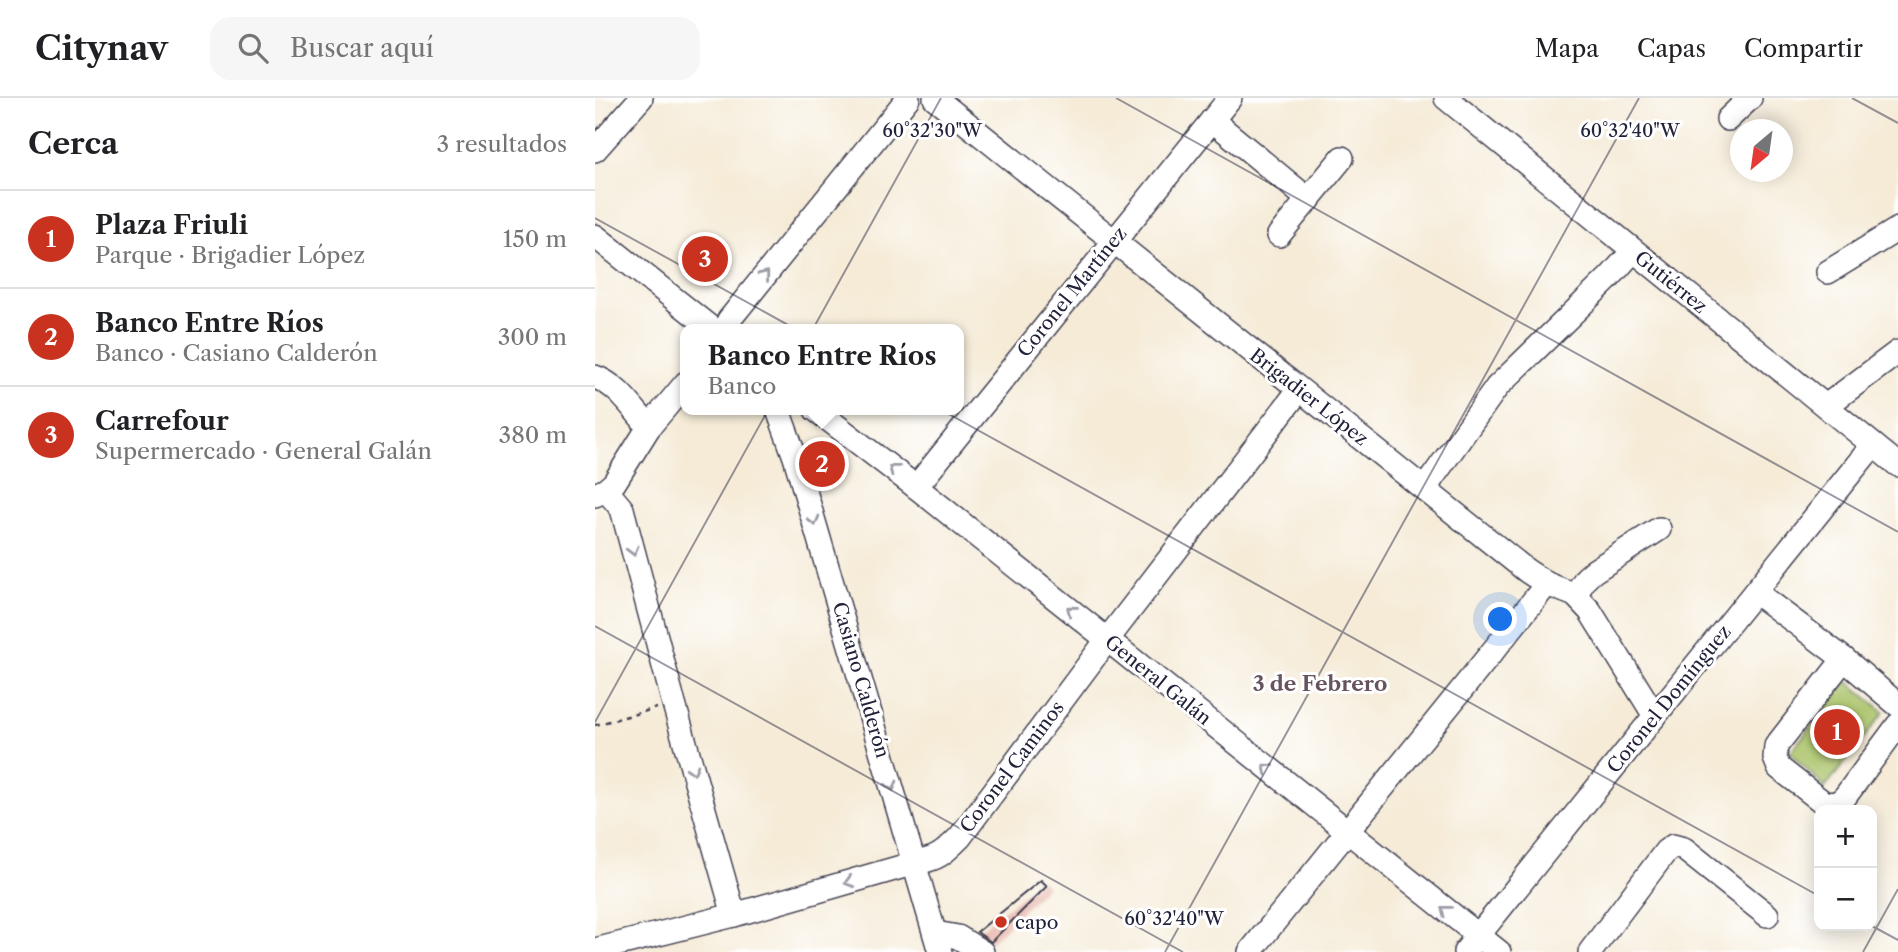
<!DOCTYPE html>
<html lang="es">
<head>
<meta charset="utf-8">
<style>
	:root { --surface:#fff; --page:#f6f6f6; --text:#202124; --muted:#757577; --line:#e0e0e0; --accent:#c8321e }
	body { margin:0; font-family:"Libre Caslon Text",serif; background:var(--page); color:var(--text) }
	.controls { position:absolute; right:21px; bottom:21px; display:grid; overflow:hidden; border-radius:14px; box-shadow:0 4px 18px #0003 }
	.controls button { width:63px; height:63px; display:grid; place-items:center; padding:0; border:0; border-bottom:2px solid var(--line); background:var(--surface); color:var(--text); font:35px sans-serif }
	.compass { position:absolute; left:1135px; top:21px; width:63px; height:63px; border-radius:50%; background:var(--surface); box-shadow:0 4px 18px #0003; rotate:209deg }
	.you { position:absolute; left:906px; top:522px; width:24px; height:24px; margin:-18px; border:5px solid #fff; border-radius:50%; background:#1a73e8; box-shadow:0 0 0 10px #1a73e833 }
	.badge { display:grid; place-items:center; width:46px; height:46px; border-radius:50%; background:var(--accent); color:#fff; font-size:23px; font-weight:700 }
	.pin { position:absolute; translate:-50% -50%; border:4px solid #fff; box-shadow:0 2px 7px #0006 }
	.popup { position:absolute; left:85px; top:226px; width:284px; height:91px; box-sizing:border-box; display:grid; place-content:center; border-radius:14px; background:var(--surface); filter:drop-shadow(0 2px 5px #0005); font-size:23px; white-space:nowrap; color:var(--muted) }
	.popup b { font-size:26px; color:var(--text) }
	.popup::after { content:''; position:absolute; left:50%; top:100%; margin-left:-14px; border:14px solid transparent; border-top-color:var(--surface) }
	.list { margin:0; padding:0; list-style:none }
	h2 { display:flex; justify-content:space-between; align-items:center; height:91px; margin:0; padding:0 28px; font-size:30px }
	h2 small { font-size:23px; font-weight:400; color:var(--muted) }
	.list li { display:grid; grid-template-columns:46px 1fr auto; gap:21px; align-items:center; box-sizing:border-box; height:98px; padding:0 28px; border-top:2px solid var(--line) }
	.list b { display:block; font-size:26px; white-space:nowrap }
	.list p { margin:0; font-size:23px; white-space:nowrap; color:var(--muted) }
	.list em { font-size:23px; font-style:normal; color:var(--muted) }
	.icon { flex:none; width:38px; height:38px; fill:none; stroke:currentColor; stroke-width:2; stroke-linecap:round; stroke-linejoin:round }
	.map { position:relative; flex:none; width:1303px; height:854px; overflow:hidden }
	header { display:flex; align-items:center; gap:42px; box-sizing:border-box; height:98px; padding:0 35px; background:var(--surface); border-bottom:2px solid var(--line) }
	header strong { font-size:33px }
	nav { display:flex; gap:38px; margin-inline-start:auto; font-size:24px }
	.search { width:490px; height:63px; background:var(--page); display:flex; align-items:center; gap:18px; box-sizing:border-box; padding:0 24px; border-radius:21px; color:var(--muted); font-size:26px }
	main { display:flex }
	aside { flex:1; background:var(--surface) }
	.map>svg:first-child { display:block }
	.green { fill:#a9c268; stroke:#667252; stroke-width:2 }
	.building { fill:#e4ada0 }
	.lines { fill:none; stroke-linecap:round; stroke-linejoin:round }
	.minor-casing { stroke:#424052; stroke-width:26 }
	.path { stroke:#424052; stroke-width:2.5; stroke-dasharray:5 5; stroke-linecap:butt }
	.minor { stroke:#fff; stroke-width:23 }
	.oneway { stroke:#9c9ca7 }
	.ticks { fill:none; stroke:#22223b; stroke-width:2; stroke-opacity:0.45 }
	.poi-dot { fill:#c8321e; stroke:#fff; stroke-width:2.5 }
	.labels { text-anchor:middle; dominant-baseline:central; stroke-width:6; stroke-linejoin:round; paint-order:stroke }
	.street-label { font-size:19px; fill:#22223b; stroke:#fff }
	.poi-label { font-size:19px; fill:#22223b; stroke:#fff; text-anchor:start }
	.neighbourhood-label { font-size:21px; font-weight:bold; fill:#66535e; stroke:#fff }
	.ticks-label { font-size:18px; text-anchor:middle; fill:#22223b; stroke:#fff; stroke-width:6; stroke-linejoin:round; paint-order:stroke }
</style>
</head>
<body>
<header>
<strong>Citynav</strong>
<div class="search"><svg class="icon" aria-label="search" viewBox="0 0 24 24"><circle cx="10" cy="10" r="6"/><path d="M15 15l6 6"/></svg>Buscar aquí</div>
<nav><a>Mapa</a><a>Capas</a><a>Compartir</a></nav>
</header>
<main>
<aside>
<h2>Cerca<small>3 resultados</small></h2>
<ul class="list">
<li><span class="badge">1</span><div><b>Plaza Friuli</b><p>Parque · Brigadier López</p></div><em>150 m</em></li>
<li><span class="badge">2</span><div><b>Banco Entre Ríos</b><p>Banco · Casiano Calderón</p></div><em>300 m</em></li>
<li><span class="badge">3</span><div><b>Carrefour</b><p>Supermercado · General Galán</p></div><em>380 m</em></li>
</ul>
</aside>
<div class="map">
<svg width="1303" height="854" viewBox="0 0 1303 854">
	<rect width="100%" height="100%" fill="#fff"/>
	<filter id="ink" filterUnits="userSpaceOnUse"><feTurbulence type="fractalNoise" baseFrequency=".0143" numOctaves="2"/><feDisplacementMap in="SourceGraphic" scale="14" xChannelSelector="R" yChannelSelector="G"/><feConvolveMatrix kernelMatrix="1 2 1 2 8 2 1 2 1" color-interpolation-filters="sRGB"/></filter>
	<filter id="wash" filterUnits="userSpaceOnUse"><feTurbulence type="fractalNoise" baseFrequency=".00686" numOctaves="4" result="noise"/><feDisplacementMap in="SourceGraphic" scale="28" xChannelSelector="R" yChannelSelector="G"/><feGaussianBlur stdDeviation="1.57" result="paint"/><feColorMatrix in="noise" values="0 0 0 0 0 0 0 0 0 0 0 0 0 0 0 0 0 1.4 0 .05"/><feComposite in="paint" operator="in"/></filter>
	<g filter="url(#wash)">
		<rect width="100%" height="100%" fill="#f5ebd7"/>
		<polygon class="green" points="1252,583 1289,614 1230,690 1195,655"/>
		<g id="blocks">
			<polygon class="building" points="446,782 452,788 396,844 382,834"/>
		</g>
	</g>
	<g filter="url(#ink)">
		<use href="#blocks" fill-opacity="0" stroke="#424052" stroke-width="2"/>
		<g class="lines">
			<g class="minor-casing">
				<g id="minor">
					<polyline points="340,0 932,473 952,486 980,497 995,513 1060,618"/>
					<polyline points="851,0 1303,367"/>
					<polyline points="1133,21 1155,0"/>
					<polyline points="617,22 714,102"/>
					<polyline points="0,52 46,0"/>
					<polyline points="684,137 747,60"/>
					<polyline points="0,138 117,231"/>
					<polyline points="1233,174 1303,131"/>
					<polyline points="129,231 134,222 313,0"/>
					<path d="M0,279c23,8 38,32 54,50"/>
					<polyline points="1231,308 1303,254"/>
					<polyline points="183,312 200,359 345,854"/>
					<polyline points="221,312 321,389 904,854"/>
					<polyline points="321,389 635,0"/>
					<polyline points="830,390 902,289 1015,179 1038,153"/>
					<polyline points="11,392 27,411 79,606 139,817"/>
					<polyline points="0,397 11,392 19,385 54,329 91,285"/>
					<polyline points="1160,494 1249,561 1303,607"/>
					<polyline points="980,497 991,480 999,473 1064,431"/>
					<polyline points="1249,561 1181,648 1180,660 1184,670 1229,705 1241,706 1249,700 1303,627"/>
					<polyline points="340,835 363,839 387,854"/>
					<path d="M0,852l139,-35 181,-52c23,-4 28,-9 45,-26l147,-197 192,-250"/>
					<polyline points="655,854 952,486"/>
					<polyline points="870,854 1278,347"/>
					<polyline points="995,854 1071,753 1078,748 1089,751 1172,817"/>
				</g>
			</g>
			<polyline class="path" points="0,627 62,610"/>
			<use href="#minor" class="minor"/>
		</g>
		<defs><path id="oneway-chevron" d="M-2-3.5L2.5 0L-2 3.5" fill="none" stroke-width="1.6" stroke-linecap="round" stroke-linejoin="round" transform="scale(1.75)"/></defs>
		<g class="oneway">
			<use href="#oneway-chevron" transform="translate(170 177) rotate(-51)"/>
			<use href="#oneway-chevron" transform="translate(298 371) rotate(-142)"/>
			<use href="#oneway-chevron" transform="translate(219 423) rotate(74)"/>
			<use href="#oneway-chevron" transform="translate(38 453) rotate(75)"/>
			<use href="#oneway-chevron" transform="translate(476 512) rotate(-141)"/>
			<use href="#oneway-chevron" transform="translate(672 670) rotate(-141)"/>
			<use href="#oneway-chevron" transform="translate(98 672) rotate(74)"/>
			<use href="#oneway-chevron" transform="translate(297 688) rotate(74)"/>
			<use href="#oneway-chevron" transform="translate(254 784) rotate(164)"/>
			<use href="#oneway-chevron" transform="translate(850 812) rotate(-142)"/>
		</g>
	</g>
	<path class="ticks" d="M521,0l782,434M1257,0l46,25M0,120l1224,678M0,528l588,326M0,624l346,-624M1277,828l26,14M570,854l474,-854M1268,854l35,-63"/>
	<circle class="poi-dot" cx="406" cy="824" r="7"/>
	<g class="labels">
		<g class="street-label">
			<text transform="translate(1076 184) rotate(39)">Gutiérrez</text>
			<text transform="translate(477 194) rotate(-51)">Coronel Martínez</text>
			<text transform="translate(714 299) rotate(38)">Brigadier López</text>
			<text transform="translate(266 582) rotate(74)">Casiano Calderón</text>
			<text transform="translate(563 582) rotate(39)">General Galán</text>
			<text transform="translate(1074 601) rotate(-51)">Coronel Domínguez</text>
			<text transform="translate(417 669) rotate(-53)">Coronel Caminos</text>
		</g>
		<g class="poi-label">
			<text x="420" y="824">capo</text>
		</g>
		<g class="neighbourhood-label">
			<text x="725" y="585">3 de Febrero</text>
		</g>
	</g>
	<g class="ticks-label">
		<text x="337" y="39">60°32'30"W</text>
		<text x="1035" y="39">60°32'40"W</text>
		<text x="579" y="827">60°32'40"W</text>
	</g>
</svg>
<div class="controls">
<button>+</button>
<button>−</button>
</div>
<svg class="compass" viewBox="-18 -18 36 36"><path d="M0-13l5 13h-10z" fill="#e53935"/><path d="M0 13l5-13h-10z" fill="#757577"/></svg>
<div class="you"></div>
<div class="pin badge" style="left:1242px;top:634px">1</div>
<div class="pin badge" style="left:227px;top:366px">2</div>
<div class="popup"><b>Banco Entre Ríos</b>Banco</div>
<div class="pin badge" style="left:110px;top:161px">3</div>
</div>
</main>
</body>
</html>
